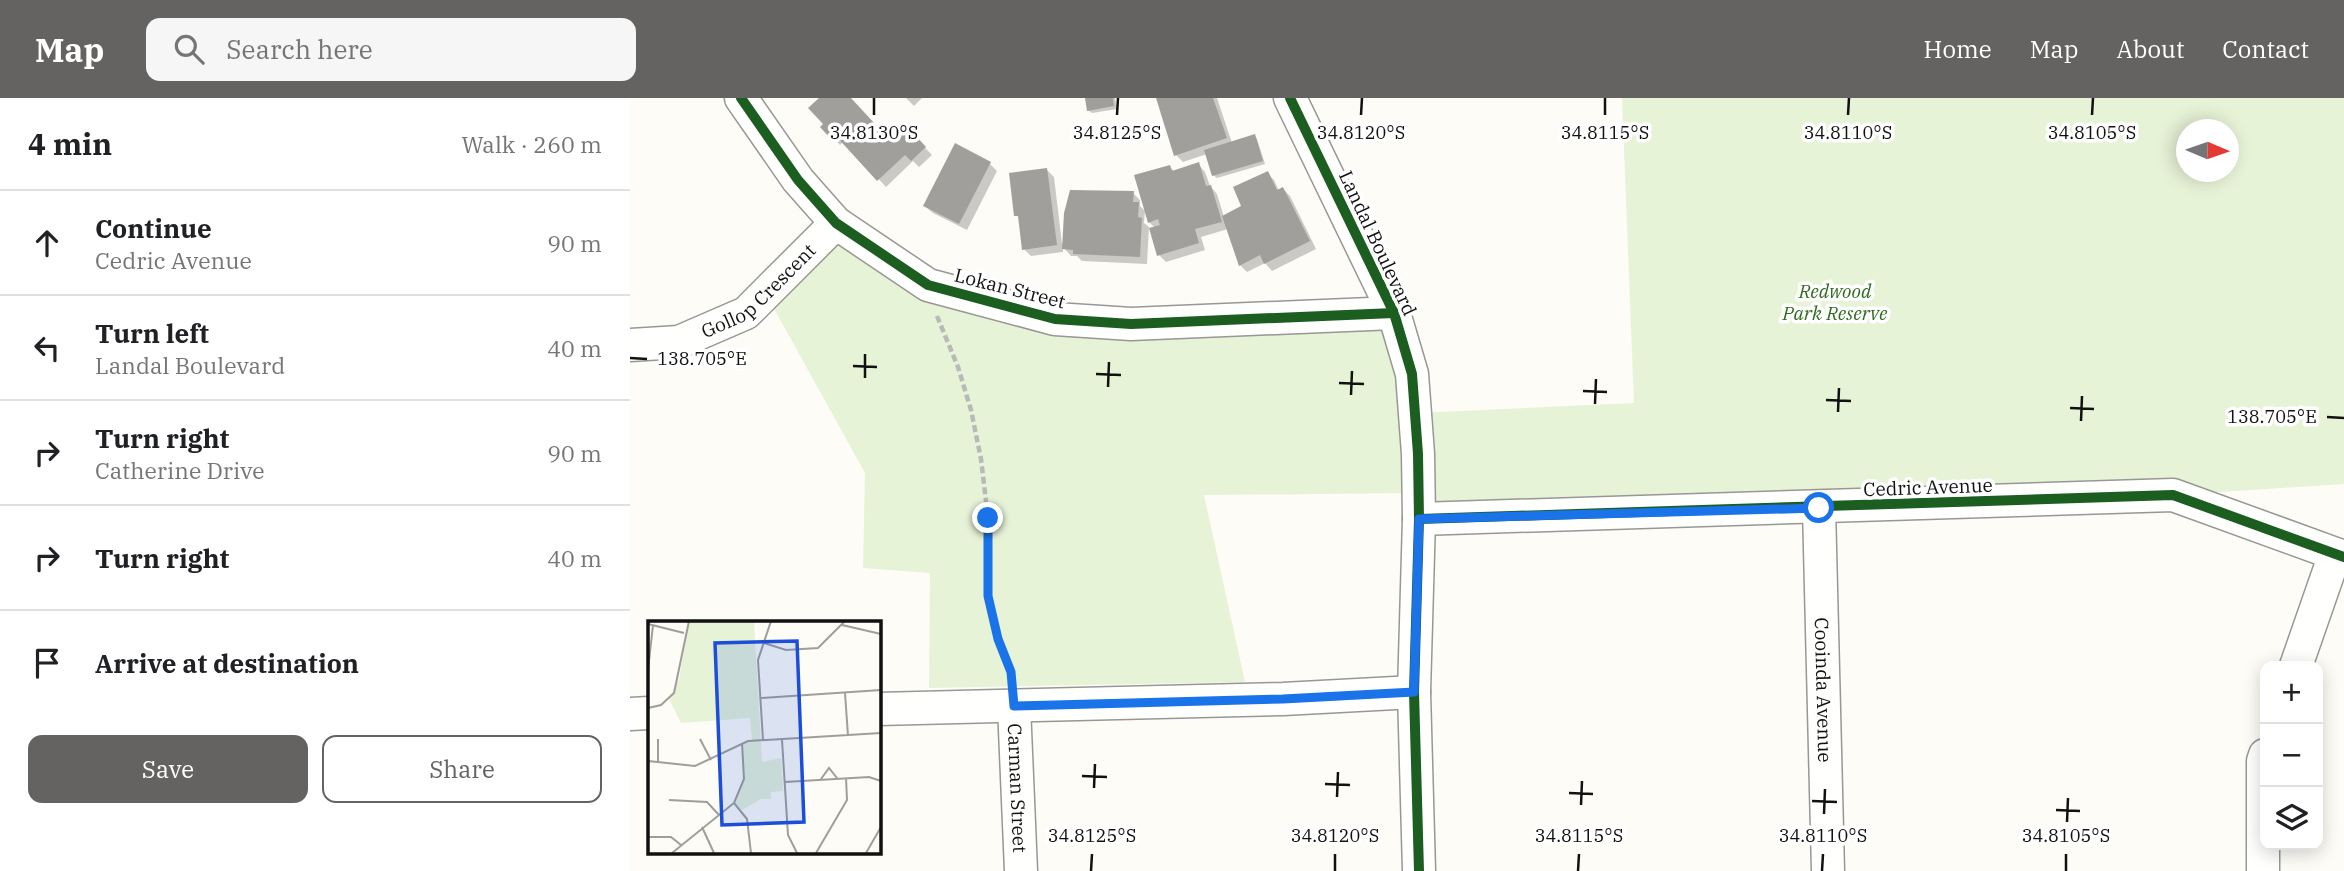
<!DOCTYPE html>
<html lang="en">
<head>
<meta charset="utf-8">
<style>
	:root { --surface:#fff; --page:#f6f6f6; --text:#202124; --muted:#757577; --line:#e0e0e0; --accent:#646362 }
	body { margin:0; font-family:"IBM Plex Serif",serif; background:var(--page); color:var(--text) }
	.controls { position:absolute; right:21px; bottom:21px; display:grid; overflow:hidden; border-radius:14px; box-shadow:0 4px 18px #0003 }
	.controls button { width:63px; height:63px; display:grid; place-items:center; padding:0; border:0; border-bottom:2px solid var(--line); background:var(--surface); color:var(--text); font:35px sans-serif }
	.compass { position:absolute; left:1546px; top:21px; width:63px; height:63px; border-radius:50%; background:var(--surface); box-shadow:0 4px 18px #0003; rotate:92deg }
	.stop { position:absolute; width:21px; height:21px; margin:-16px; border:5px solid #1a73e8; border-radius:50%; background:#fff }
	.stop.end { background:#1a73e8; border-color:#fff; box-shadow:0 2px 7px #0008 }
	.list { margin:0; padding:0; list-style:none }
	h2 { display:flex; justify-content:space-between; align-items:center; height:91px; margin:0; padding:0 28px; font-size:30px }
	h2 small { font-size:23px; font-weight:400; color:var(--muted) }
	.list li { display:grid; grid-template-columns:46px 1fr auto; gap:21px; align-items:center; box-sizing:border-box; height:105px; padding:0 28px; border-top:2px solid var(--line) }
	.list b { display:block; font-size:26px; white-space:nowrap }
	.list p { margin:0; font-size:23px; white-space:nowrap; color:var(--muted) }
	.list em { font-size:23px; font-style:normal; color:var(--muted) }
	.actions { display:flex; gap:14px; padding:21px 28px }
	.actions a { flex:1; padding:16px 0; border:2px solid var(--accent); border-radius:14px; text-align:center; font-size:24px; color:var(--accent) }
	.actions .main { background:var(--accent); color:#fff }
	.icon { flex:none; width:38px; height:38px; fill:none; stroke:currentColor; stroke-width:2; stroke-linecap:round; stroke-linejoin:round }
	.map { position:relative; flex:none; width:1714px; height:773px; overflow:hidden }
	header { display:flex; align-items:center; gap:42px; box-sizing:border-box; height:98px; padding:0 35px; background:var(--accent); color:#fff }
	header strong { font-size:33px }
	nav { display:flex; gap:38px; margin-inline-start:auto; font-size:24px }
	.search { width:490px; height:63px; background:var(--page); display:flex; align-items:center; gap:18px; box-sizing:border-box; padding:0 24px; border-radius:14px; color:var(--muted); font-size:26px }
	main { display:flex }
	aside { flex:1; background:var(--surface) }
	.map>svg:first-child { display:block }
	.green { fill:#e7f3d7; fill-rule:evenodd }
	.shadow { fill:#0003 }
	.building { fill:#a19f9c }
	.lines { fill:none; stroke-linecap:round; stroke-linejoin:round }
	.minor-casing { stroke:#979795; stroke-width:35 }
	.path { stroke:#b9b9b8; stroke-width:4.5; stroke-dasharray:7 3.5; stroke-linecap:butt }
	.minor { stroke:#fffffe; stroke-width:32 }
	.cycleway-casing { stroke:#fff; stroke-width:15 }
	.cycleway { stroke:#1b5e20; stroke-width:10 }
	.route { stroke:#1a73e8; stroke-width:9 }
	.ticks { fill:none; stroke:#111; stroke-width:2.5 }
	.labels { text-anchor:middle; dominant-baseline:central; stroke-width:7; stroke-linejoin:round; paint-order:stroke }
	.street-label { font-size:19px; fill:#111; stroke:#fff }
	.park-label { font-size:19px; font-style:italic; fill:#2f6b1f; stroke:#fff }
	.inset-road { fill:none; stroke:#9f9e9b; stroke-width:2 }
	.view { fill:#1d4ed8; fill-opacity:0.15; stroke:#1d4ed8; stroke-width:3.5 }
	.inset-edge { fill:none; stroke:#111; stroke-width:3.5 }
	.ticks-label { font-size:18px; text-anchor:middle; fill:#111; stroke:#fff; stroke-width:7; stroke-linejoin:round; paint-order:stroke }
</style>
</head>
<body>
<header>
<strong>Map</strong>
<div class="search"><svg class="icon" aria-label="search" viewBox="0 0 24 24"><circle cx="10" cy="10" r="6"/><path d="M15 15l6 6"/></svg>Search here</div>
<nav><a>Home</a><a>Map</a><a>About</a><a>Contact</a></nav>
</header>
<main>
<aside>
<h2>4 min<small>Walk · 260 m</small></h2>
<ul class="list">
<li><svg class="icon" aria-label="ahead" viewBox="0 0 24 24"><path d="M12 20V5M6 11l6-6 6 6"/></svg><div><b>Continue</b><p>Cedric Avenue</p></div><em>90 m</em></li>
<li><svg class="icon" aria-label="left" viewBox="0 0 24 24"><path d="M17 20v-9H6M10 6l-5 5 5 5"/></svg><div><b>Turn left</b><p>Landal Boulevard</p></div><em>40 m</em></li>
<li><svg class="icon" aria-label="right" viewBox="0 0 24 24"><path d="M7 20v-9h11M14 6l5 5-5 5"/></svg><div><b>Turn right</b><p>Catherine Drive</p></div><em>90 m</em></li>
<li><svg class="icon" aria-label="right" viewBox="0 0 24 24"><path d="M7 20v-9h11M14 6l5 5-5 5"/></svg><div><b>Turn right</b></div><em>40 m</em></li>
<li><svg class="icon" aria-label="arrive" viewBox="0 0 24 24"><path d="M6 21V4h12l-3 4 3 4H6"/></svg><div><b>Arrive at destination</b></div></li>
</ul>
<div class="actions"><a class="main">Save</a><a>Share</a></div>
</aside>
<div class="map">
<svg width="1714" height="773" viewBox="0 0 1714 773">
	<rect width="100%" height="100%" fill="#fdfcf7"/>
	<path class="green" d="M992,0h722v386l-171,11 -754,24 -1,-26 -214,2 41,187 -316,6 1,-115 -67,-5 2,-95 -99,-179 70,-71 92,62 127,34 339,-6 22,100 218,-10zM1556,32h42v42h-42z"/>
	<g class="shadow">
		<polygon points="191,0 219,0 260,43 275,29 302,57 289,69 283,63 256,89 214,43 210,47 193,29 196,26"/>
		<polygon points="276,0 292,0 284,8"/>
		<polygon points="457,0 485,0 487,11 462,15 458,12"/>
		<polygon points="528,0 587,0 602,45 624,38 627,41 635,66 587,80 583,77 577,56 553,64 546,57"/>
		<polygon points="359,65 367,73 337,132 303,115 295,108"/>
		<polygon points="568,66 575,74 580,88 587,96 594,119 614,108 637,75 644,82 649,93 653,91 660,98 686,151 642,173 635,165 617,174 610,167 598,131 571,139 575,152 536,164 529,157 525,130 519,124 540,69 545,74"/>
		<polygon points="417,72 424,79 432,146 503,95 510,102 510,108 515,113 514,125 519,129 517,166 452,163 447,158 441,158 433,149 433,154 401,158 394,151 391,121 386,117"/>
	</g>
	<g class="building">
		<polygon points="189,0 221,0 259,41 275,26 296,49 281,63 275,57 247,83 205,37 201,41 190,29 193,26 178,10"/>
		<polygon points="455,0 483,0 484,8 457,13"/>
		<polygon points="526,0 583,0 597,40 544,58"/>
		<polygon points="625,36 633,63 582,78 574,52"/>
		<polygon points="325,45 361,64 329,126 293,108"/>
		<polygon points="569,64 576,88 581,87 592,124 565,131 569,145 527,158 519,130 530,127 528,121 518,125 504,77 540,67 542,73"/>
		<polygon points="417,70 427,147 392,152 388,118 384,118 379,75"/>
		<polygon points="638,73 647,92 653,89 680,143 634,166 630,157 609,168 592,118 611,108 603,89"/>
		<polygon points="440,92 504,93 503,104 509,104 508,119 512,120 510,159 443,156 443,152 432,151 434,115"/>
	</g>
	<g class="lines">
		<g class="minor-casing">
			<g id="minor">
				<polyline points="111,0 168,82 206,125 298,187 425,221 501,226 764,215"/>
				<polyline points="660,0 764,215 782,276 788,356 789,421 784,594 789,773"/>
				<path id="s1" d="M0,247l49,-3 67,-29 90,-90"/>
				<path id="s2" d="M1189,410l9,363"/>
				<polyline points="789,421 1543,397 1714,459"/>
				<polyline points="1666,568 1705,456"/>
				<path id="s3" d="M384,608l7,165"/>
				<polyline points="248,611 653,601 784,594"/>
				<polyline points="0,616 19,615"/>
				<polyline points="1633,773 1633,663 1635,657"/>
			</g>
		</g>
		<polyline class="path" points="307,218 328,269 341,312 351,361 358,420 358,498 368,541 382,580"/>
		<use href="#minor" class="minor"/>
		<g class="cycleway-casing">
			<g id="cycleway">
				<polyline points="111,0 168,82 206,125 298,187 425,221 501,226 764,215"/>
				<polyline points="660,0 764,215 782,276 788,356 789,421 784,594 789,773"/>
				<polyline points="789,421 1543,397 1714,459"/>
			</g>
		</g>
		<use href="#cycleway" class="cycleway"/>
	</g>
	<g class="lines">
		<polyline class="route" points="358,420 358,498 368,541 381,574 384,608 653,601 784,594 789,421 1189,410"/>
	</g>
	<path class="ticks" d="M244,17v-17M487,17l1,-17M731,17l1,-17M975,17v-17M1218,17l1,-17M1462,17l1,-17M0,260l17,1M223,268l24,1M466,276l25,1M235,280v-24M709,285l25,1M478,289l1,-25M953,293l24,1M721,297l1,-24M1196,302l25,1M965,306l1,-25M1440,310l24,1M1208,314l1,-24M1697,319l17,1M1451,323l1,-25M452,678l25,1M695,686l25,1M464,690l1,-24M939,695l24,1M707,699l1,-25M1182,703l25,1M951,707l1,-24M1426,712l24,1M1194,716l1,-25M1437,724l1,-24M461,773l1,-17M705,773v-17M948,773l1,-17M1192,773l1,-17M1436,773v-17"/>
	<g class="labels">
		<g class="street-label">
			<text transform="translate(748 145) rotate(65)">Landal Boulevard</text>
			<text stroke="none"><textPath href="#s1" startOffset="145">Gollop Crescent</textPath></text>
			<text transform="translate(380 190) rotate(14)">Lokan Street</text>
			<text transform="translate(1298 389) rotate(-2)">Cedric Avenue</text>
			<text stroke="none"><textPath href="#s2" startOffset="182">Cooinda Avenue</textPath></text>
			<text stroke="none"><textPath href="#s3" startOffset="82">Carman Street</textPath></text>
		</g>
		<g class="park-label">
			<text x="1205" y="193">Redwood<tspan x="1205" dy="22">Park Reserve</tspan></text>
		</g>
	</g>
	<g transform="translate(18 523)">
		<rect width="233" height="233" fill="#fdfcf7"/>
		<path d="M41,0h65l8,141 19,-4 2,33 -12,1v7h-10l-19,11 -8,-7 10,-24 -2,-36 10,-3 -2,-22 -69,5 -12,-24 10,-20z" fill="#e7f3d7"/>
		<path class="inset-road" d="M0,3l36,9M194,4l39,9M116,22l22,7 32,-2 27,-27M0,49l5,-45M197,72l3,43M113,77l120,-8M0,87l13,-3 13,-12 15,-72M52,118l11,21M115,119l-5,-80 13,-39M134,119l6,95 9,18M0,140l47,5 53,-25 133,-8M10,142v-24M173,158l8,-11 8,10M137,161l84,-5 12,4M21,179l38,2 12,13M86,182l13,16 4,34M54,206l12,26M0,216h23l10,8M24,232l62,-50 10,-24 -2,-36M168,232l31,-53 -1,-22M218,232l15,-26"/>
		<path class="view" d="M149,20l7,181 -82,3 -7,-182z"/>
		<rect width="233" height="233" class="inset-edge"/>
	</g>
	<g class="ticks-label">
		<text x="244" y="41">34.8130°S</text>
		<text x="487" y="41">34.8125°S</text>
		<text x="731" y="41">34.8120°S</text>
		<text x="975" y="41">34.8115°S</text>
		<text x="1218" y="41">34.8110°S</text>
		<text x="1462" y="41">34.8105°S</text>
		<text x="72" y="267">138.705°E</text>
		<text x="1642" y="325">138.705°E</text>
		<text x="462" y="744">34.8125°S</text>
		<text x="705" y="744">34.8120°S</text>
		<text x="949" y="744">34.8115°S</text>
		<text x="1193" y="744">34.8110°S</text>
		<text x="1436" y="744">34.8105°S</text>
	</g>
</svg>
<div class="controls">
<button>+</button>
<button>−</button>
<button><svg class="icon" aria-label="layers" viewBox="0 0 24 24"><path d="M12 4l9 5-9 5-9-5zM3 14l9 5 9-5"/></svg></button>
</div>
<svg class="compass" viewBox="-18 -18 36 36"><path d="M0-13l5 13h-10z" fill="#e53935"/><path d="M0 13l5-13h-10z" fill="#757577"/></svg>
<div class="stop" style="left:1189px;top:410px"></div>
<div class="stop end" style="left:358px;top:420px"></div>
</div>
</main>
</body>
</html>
